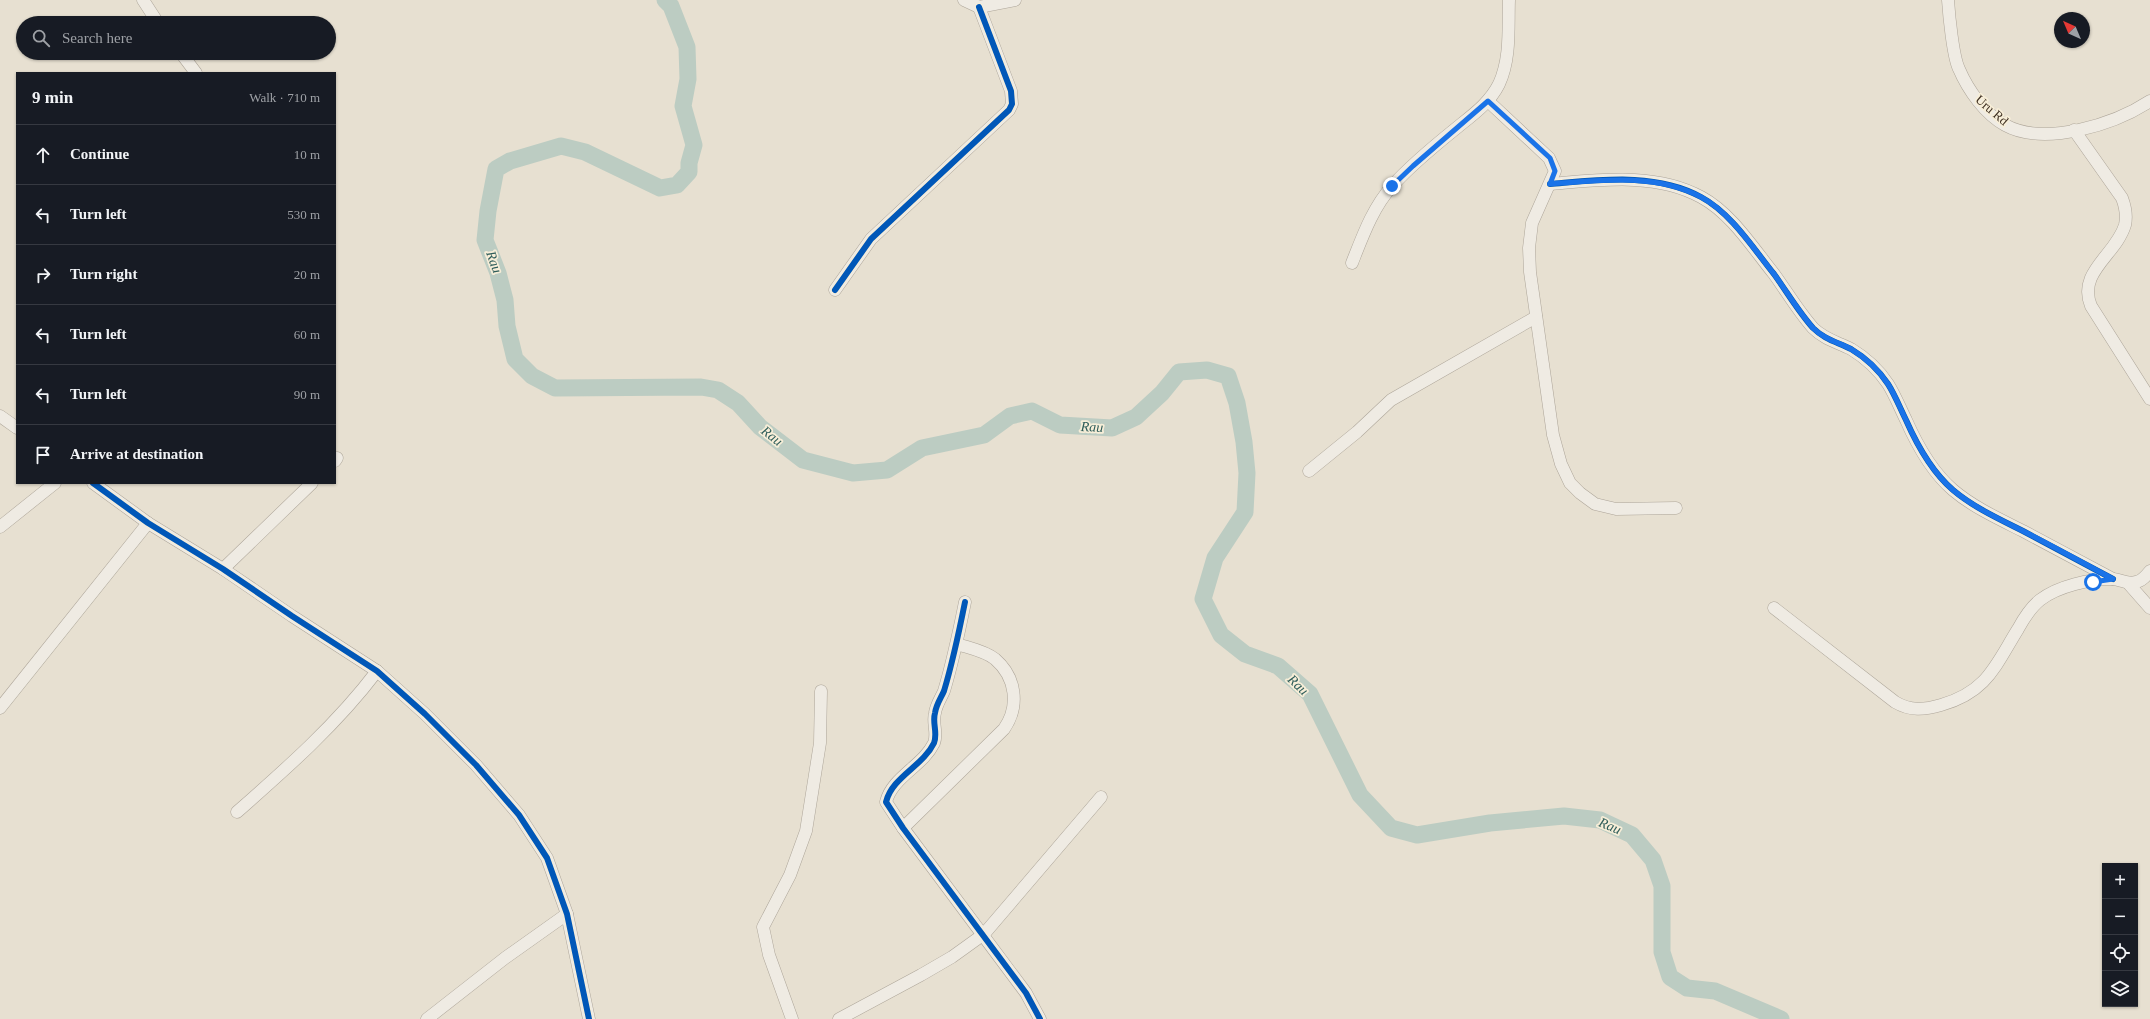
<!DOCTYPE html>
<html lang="en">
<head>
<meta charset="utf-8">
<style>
	:root { --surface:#171b24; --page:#242831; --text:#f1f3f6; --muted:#9ea1a6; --line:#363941 }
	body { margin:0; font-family:"Times New Roman",serif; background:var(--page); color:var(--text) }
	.controls { position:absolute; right:12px; bottom:12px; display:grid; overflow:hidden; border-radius:0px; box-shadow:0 1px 3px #0004 }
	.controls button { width:36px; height:36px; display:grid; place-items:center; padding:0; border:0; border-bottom:1px solid var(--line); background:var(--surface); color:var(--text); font:20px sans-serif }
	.compass { position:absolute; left:2054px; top:12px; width:36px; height:36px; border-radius:50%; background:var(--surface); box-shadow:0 1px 3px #0004; rotate:316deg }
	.stop { position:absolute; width:12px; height:12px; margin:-9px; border:3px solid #1a73e8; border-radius:50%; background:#fff }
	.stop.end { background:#1a73e8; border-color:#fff; box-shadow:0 1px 4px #0008 }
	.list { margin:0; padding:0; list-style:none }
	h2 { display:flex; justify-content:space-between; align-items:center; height:52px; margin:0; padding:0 16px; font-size:17px }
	h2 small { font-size:13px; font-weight:400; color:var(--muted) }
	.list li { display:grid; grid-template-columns:26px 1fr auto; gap:12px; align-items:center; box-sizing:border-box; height:60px; padding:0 16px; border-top:1px solid var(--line) }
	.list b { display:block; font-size:15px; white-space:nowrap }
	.list em { font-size:13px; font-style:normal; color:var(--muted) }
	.icon { flex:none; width:22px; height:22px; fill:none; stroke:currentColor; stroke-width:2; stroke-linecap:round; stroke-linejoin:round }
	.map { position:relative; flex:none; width:2150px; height:1019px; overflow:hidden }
	.search { position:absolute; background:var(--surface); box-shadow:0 1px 3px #0004; left:16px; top:16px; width:320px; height:44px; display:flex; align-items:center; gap:10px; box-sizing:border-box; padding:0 14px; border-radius:22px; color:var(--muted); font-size:15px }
	.panel { position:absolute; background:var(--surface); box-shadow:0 1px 3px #0004; left:16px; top:72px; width:320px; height:412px; border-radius:0px }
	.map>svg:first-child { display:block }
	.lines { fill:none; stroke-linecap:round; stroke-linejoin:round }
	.river { stroke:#bcccc2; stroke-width:17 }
	.minor-casing { stroke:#ada599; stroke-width:13 }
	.minor { stroke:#efebe3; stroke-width:12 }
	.cycleway-casing { stroke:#f7eed8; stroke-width:8 }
	.cycleway { stroke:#0057b8; stroke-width:6 }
	.route { stroke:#1a73e8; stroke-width:5 }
	.labels { text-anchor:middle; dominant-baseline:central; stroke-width:3.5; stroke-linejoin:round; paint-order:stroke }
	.street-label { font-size:13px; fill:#3d2e20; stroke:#f7eed8 }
	.water-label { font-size:14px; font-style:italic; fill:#2f5d5a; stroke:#f7eed8 }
</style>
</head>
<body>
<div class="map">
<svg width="2150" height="1019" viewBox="0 0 2150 1019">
	<rect width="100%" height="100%" fill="#e7e0d1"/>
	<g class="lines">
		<polyline class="river" points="665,0 671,6 687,47 688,79 683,106 694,145 689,163 689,172 677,185 660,188 585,152 561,146 510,161 496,169 488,211 485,240 498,273 505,300 507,326 515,359 532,376 555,388 701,387 718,390 738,403 760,427 803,460 853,473 887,470 922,448 984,435 1010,416 1032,411 1060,425 1112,428 1136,417 1162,393 1179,372 1207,370 1228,376 1237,403 1244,442 1247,473 1245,512 1215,558 1203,599 1221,635 1245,654 1278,666 1310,694 1360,795 1391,828 1417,835 1490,823 1564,816 1600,820 1632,835 1653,860 1662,886 1662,952 1670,977 1687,988 1715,991 1781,1019"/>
		<g class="minor-casing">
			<g id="minor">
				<polyline points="143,0 158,23"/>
				<polyline points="964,0 979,7 1015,0"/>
				<path d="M1948,0c1,15 5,57 11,69 9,21 26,45 46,56 40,22 110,-1 145,-24"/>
				<polyline points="181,53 196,73"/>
				<polyline points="1488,101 1549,158 1555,171 1532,223 1529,248 1530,272 1553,435 1561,464 1570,483 1580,493 1595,504 1616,509 1676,508"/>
				<path d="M2074,130l48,68c3,8 5,18 3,27 -9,30 -48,47 -34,81l59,93"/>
				<path d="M1550,184c49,-4 106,-12 151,13 30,16 52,51 73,77 13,18 24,37 39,54 11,11 24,14 38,21 15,9 27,20 37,35 7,11 12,24 18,36 11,25 26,52 47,70 20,17 46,29 70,41 30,16 60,32 90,48"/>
				<path d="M1352,263c11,-28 21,-56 41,-78 18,-20 40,-38 61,-55 17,-14 35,-26 45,-46 12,-26 9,-56 10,-84"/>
				<polyline points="835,290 871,239 1009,110 1012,104 1011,91 979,7"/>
				<polyline points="0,416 17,428"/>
				<polyline points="335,461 337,458"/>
				<polyline points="1309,471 1357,432 1391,400 1536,317"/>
				<polyline points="93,483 148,523 223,569 292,616 377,671 425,714 476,765 519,815 547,858 567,914 589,1019"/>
				<polyline points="0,527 55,483"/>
				<polyline points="223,569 312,483"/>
				<polyline points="2128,583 2150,608"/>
				<path d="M965,602c-6,30 -12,59 -21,89 -3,7 -8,14 -9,22 -3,10 3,20 -1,30 -11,23 -42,34 -48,59l17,26 123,165 14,26"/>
				<path d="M1774,608l121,94c15,9 29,8 46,3 46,-13 54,-39 77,-76 6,-11 12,-21 22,-29 18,-14 50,-21 72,-21 9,0 15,6 24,3 6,-1 10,-6 14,-11"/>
				<polyline points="0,708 148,523"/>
				<path d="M237,812c50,-44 100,-88 140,-141"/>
				<path d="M903,828l101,-99c16,-23 12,-52 -9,-70 -10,-8 -26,-11 -38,-15"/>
				<polyline points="427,1019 505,958 567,914"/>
				<polyline points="792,1019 769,955 763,927 790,875 806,831 820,743 821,691"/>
				<polyline points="839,1019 921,975 952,957 984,934 1101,797"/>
			</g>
		</g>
		<use href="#minor" class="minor"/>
		<g class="cycleway-casing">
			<g id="cycleway">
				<path d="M1550,184c49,-4 106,-12 151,13 30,16 52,51 73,77 13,18 24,37 39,54 11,11 24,14 38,21 15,9 27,20 37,35 7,11 12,24 18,36 11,25 26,52 47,70 20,17 46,29 70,41 30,16 60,32 90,48"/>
				<polyline points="835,290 871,239 1009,110 1012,104 1011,91 979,7"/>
				<polyline points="93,483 148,523 223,569 292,616 377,671 425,714 476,765 519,815 547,858 567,914 589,1019"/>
				<path d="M965,602c-6,30 -12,59 -21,89 -3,7 -8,14 -9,22 -3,10 3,20 -1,30 -11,23 -42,34 -48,59l17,26 123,165 14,26"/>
			</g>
		</g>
		<use href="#cycleway" class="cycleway"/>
	</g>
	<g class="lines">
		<path class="route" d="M1392,186l21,-20 75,-65 62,57 5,13 -5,13c49,-4 106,-11 151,13 30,16 52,51 73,77 13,18 24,37 39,54 11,11 24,14 38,21 15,9 27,20 37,35 7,11 12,24 18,36 11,25 26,52 47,70 20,17 46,29 70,41 30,15 60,32 90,48l-20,3"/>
	</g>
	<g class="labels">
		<g class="street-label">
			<text transform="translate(1992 110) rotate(41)">Uru Rd</text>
		</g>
		<g class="water-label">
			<text transform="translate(494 262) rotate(70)">Rau</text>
			<text transform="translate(1092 427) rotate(3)">Rau</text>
			<text transform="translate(772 436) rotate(38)">Rau</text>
			<text transform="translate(1298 685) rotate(43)">Rau</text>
			<text transform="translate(1610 826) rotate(23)">Rau</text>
		</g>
	</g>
</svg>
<div class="controls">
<button>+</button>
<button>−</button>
<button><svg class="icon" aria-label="locate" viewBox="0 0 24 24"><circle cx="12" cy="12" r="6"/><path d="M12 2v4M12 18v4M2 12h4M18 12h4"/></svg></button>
<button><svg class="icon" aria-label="layers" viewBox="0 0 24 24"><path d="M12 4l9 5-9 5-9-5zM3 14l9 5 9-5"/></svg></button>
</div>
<svg class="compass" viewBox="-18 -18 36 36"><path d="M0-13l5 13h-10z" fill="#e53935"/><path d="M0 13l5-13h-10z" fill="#9ea1a6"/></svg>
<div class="stop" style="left:2093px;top:582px"></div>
<div class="stop end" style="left:1392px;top:186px"></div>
<div class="search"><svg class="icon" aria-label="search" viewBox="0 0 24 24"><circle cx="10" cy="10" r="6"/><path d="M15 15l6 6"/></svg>Search here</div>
<section class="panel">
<h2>9 min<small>Walk · 710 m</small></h2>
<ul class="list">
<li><svg class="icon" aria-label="ahead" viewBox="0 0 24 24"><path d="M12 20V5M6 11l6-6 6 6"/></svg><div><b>Continue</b></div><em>10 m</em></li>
<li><svg class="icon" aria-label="left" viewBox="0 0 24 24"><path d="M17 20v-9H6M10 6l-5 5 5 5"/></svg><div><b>Turn left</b></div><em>530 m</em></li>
<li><svg class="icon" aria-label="right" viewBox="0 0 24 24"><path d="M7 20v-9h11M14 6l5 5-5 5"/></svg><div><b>Turn right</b></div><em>20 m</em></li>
<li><svg class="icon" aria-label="left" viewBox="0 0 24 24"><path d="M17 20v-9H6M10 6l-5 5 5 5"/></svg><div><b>Turn left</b></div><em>60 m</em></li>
<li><svg class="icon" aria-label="left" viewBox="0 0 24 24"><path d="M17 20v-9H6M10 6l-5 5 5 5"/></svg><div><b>Turn left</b></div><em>90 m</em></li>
<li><svg class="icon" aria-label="arrive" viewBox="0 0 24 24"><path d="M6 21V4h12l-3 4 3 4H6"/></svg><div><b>Arrive at destination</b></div></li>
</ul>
</section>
</div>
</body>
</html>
